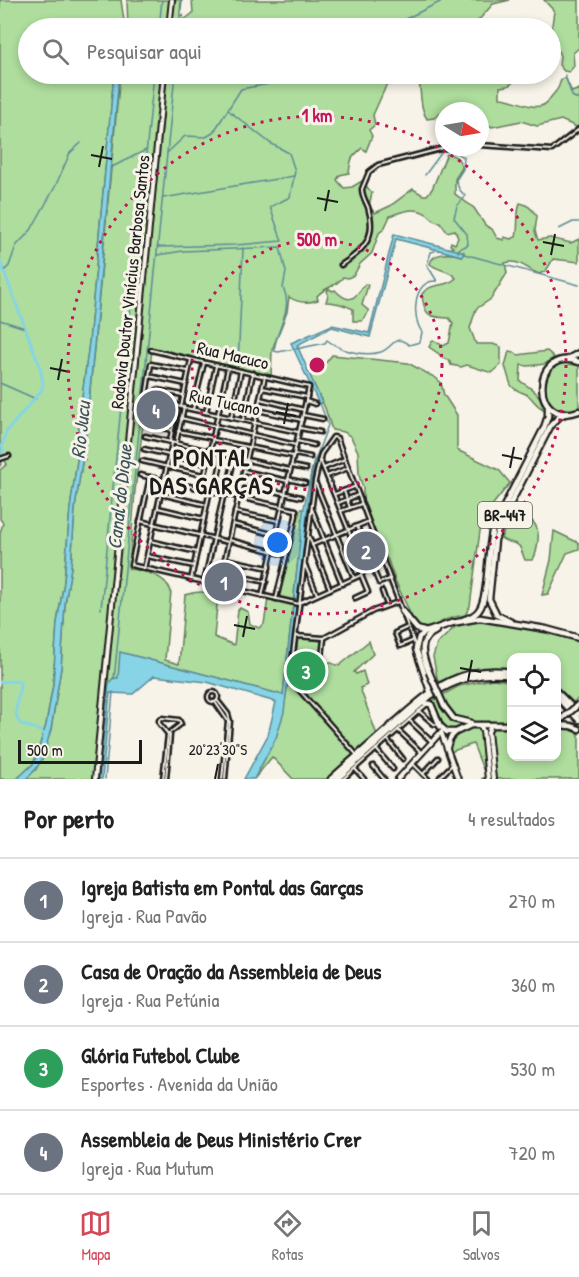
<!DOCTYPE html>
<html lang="pt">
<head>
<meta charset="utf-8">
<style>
	:root { --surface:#fff; --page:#f2f2f2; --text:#222; --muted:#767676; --line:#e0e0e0; --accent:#d1495b }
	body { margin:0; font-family:"Patrick Hand",sans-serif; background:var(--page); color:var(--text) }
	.controls { position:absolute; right:18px; bottom:18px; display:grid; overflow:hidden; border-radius:12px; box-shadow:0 3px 9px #0003 }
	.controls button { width:54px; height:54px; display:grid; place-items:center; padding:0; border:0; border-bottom:2px solid var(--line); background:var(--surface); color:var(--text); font:30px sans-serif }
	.compass { position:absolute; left:435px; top:102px; width:54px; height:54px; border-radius:50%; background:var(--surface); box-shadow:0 3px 9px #0003; rotate:101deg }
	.scale { position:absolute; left:18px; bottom:15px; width:124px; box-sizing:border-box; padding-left:6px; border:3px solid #1c1c1c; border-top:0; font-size:16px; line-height:21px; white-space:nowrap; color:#1c1c1c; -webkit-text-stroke:4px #f7f3e8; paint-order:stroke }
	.you { position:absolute; left:278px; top:543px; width:21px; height:21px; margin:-15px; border:4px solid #fff; border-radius:50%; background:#1a73e8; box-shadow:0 0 0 9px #1a73e833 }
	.badge { display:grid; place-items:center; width:39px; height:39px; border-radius:50%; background:var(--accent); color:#fff; font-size:20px; font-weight:700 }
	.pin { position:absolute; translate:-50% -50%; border:3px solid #fff; box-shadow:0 2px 6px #0006 }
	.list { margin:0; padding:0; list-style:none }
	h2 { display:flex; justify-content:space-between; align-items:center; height:78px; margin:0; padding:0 24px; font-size:26px }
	h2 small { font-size:20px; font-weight:400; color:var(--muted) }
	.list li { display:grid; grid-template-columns:39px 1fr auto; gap:18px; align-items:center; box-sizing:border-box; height:84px; padding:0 24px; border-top:2px solid var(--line) }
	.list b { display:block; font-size:22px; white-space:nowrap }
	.list p { margin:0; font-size:20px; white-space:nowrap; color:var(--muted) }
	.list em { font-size:20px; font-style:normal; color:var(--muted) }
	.icon { flex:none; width:33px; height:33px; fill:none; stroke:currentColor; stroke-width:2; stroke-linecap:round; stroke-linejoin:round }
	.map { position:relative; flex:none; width:579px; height:779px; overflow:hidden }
	.search { position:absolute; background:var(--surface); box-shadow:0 3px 9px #0003; left:18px; right:18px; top:18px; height:66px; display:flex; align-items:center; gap:15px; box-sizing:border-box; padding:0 21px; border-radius:33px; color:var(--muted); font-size:22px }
	.sheet { height:414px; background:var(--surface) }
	nav { display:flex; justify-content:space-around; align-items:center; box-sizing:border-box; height:84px; border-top:2px solid var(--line); background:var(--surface); font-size:16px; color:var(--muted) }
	nav a { display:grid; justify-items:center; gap:3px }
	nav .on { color:var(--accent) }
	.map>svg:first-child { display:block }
	.green { fill:#aedd9d; stroke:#657c5c; stroke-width:1.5 }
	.water { fill:#87d4e6; stroke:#5c8a95; stroke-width:1.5 }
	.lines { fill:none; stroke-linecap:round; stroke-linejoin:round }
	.stream { stroke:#5c8a95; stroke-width:1.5 }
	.canal { stroke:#87d4e6; stroke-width:3 }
	.street-casing { stroke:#1c1c1c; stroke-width:7 }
	.secondary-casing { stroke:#1c1c1c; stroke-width:8 }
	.primary-casing { stroke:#1c1c1c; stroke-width:9 }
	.street { stroke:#f7f3e8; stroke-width:2 }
	.secondary { stroke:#f7f3e8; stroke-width:4 }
	.primary { stroke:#f7f3e8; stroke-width:4.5 }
	.primary-bridge-casing { stroke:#1c1c1c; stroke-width:9; stroke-linecap:butt }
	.primary-bridge { stroke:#f7f3e8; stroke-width:4.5 }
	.ticks { fill:none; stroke:#1c1c1c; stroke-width:2 }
	.ring { fill:none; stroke:#c2185b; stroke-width:3; stroke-dasharray:3 6 }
	.labels { text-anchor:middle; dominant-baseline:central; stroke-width:6; stroke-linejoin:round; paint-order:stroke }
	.shield { fill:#f7f3e8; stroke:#5e5c59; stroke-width:1.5 }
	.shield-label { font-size:16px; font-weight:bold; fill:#1c1c1c }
	.street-label { font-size:18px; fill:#1c1c1c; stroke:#f7f3e8 }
	.water-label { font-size:20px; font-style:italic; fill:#3c5359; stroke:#f7f3e8 }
	.district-label { font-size:24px; font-weight:bold; letter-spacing:1.5px; fill:#1c1c1c; stroke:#f7f3e8 }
	.ticks-label { font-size:15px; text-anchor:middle; fill:#1c1c1c; stroke:#f7f3e8; stroke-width:6; stroke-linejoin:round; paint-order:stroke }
	.centre { fill:#c2185b; stroke:#f7f3e8; stroke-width:3 }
	.ring-label { font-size:18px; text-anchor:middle; font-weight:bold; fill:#c2185b; stroke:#f7f3e8; stroke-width:6; stroke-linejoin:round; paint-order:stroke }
</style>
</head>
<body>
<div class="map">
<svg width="579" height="779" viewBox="0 0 579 779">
	<rect width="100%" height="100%" fill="#f7f3e8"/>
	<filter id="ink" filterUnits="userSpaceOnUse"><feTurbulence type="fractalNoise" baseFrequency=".0167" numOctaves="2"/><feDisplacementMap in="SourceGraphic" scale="12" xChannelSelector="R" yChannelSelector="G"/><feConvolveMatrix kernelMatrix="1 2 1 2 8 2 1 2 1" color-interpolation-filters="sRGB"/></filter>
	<g filter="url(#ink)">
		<g class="green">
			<polygon points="0,0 121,0 124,21 122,28 28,28 28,74 114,74 89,343 79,420 78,454 70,509 64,582 57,623 53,685 46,725 36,757 33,764 17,779 0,779 0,533 3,523 0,519 0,470 7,464 4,459 0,466"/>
			<polygon points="127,0 171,0 168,28 128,28"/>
			<polygon points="174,0 181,0 180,15 183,15 184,20 193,13 192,0 510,0 493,4 477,22 477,28 171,28"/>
			<polygon points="544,0 579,0 579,48 573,53 574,66 569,72 564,71 559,65 560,56 551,32 554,11"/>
			<polygon points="120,74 164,74 94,779 26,779 36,769 51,729 61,668 65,604 71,567 75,508 85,443"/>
			<path d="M167,74h345l3,7 -7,5 -8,1v11c13,-1 39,18 49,2 3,-5 7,-8 9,-12 3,-6 1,-8 7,-11l7,15 7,-3v39l-18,-8 -24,6 -16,-5 -29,6 -7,-4h-5v-12l-35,-1 -11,8 -7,1c-8,-12 -5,-28 -9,-42l-12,5 -13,1 -7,3 -13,29 2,10 -6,5 3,6 -6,15 -4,-3c-11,10 -11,9 -13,25l-9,2 -3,5 7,8 8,-1 10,-6 10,12 -3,13 6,7 15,-7 23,-17 10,6h4l5,-6 14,-33 1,-2c9,1 13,5 15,14l-7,11v15l19,14 11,17 7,4 5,9 7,2v-3l7,2 5,-2c3,-11 0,-24 4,-34 7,1 11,5 17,13l-2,15 3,9 12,-2 21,5 8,-4v23l-26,-3 -7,12 -7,3c-13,-5 -19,-15 -34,-11l2,10 -16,26 -15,10 -6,19 6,16h17l8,3v18l-9,8 -25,-8 -6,2 -10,-2 -2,-5 -7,-2 -3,-4 -10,-7 4,-7 10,6 6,-3 4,-20 -4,-5c-19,-1 -25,-1 -27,-24 8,-12 25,-6 34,-16 -5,-8 -18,-7 -26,-14 3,-13 22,-11 32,-8l2,-3 -15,-4 4,-2 -3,-2 1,-3 4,2 3,-6 -3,-8 -8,2 -7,-10c-6,0 -7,-3 -12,-7 -12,-9 -25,-4 -38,1l-6,13 -5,4 -7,20 -12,11 -6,11 -6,3 -5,-1c-8,11 -17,9 -26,19l1,4c-9,3 -20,3 -29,-3l-2,15 -15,38 -1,27 -119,-27 -17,141 -6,78c16,2 36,6 42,22l-6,69 14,4 6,-69c11,-4 22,-4 33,0l-4,42 20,8 4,-35 2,-2 8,4 2,12 9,4 5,-4 4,-25 25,5 -10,91 -152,-40 -13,23 -9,5 -10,96h-2z"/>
			<path d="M365,284l3,1 -6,20 7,6 -7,10h-9v-12c-10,-5 -17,-7 -27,-7l2,-7 -1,-4 2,-2 4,2 2,-1c15,16 20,8 30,-6z"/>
			<path d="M509,351l5,1 4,3 29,-4 7,6 -9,7 -17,2 -7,-1 -1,16c11,7 22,13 23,28 -8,-4 -9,-9 -15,-14 -5,-3 -14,-4 -17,-10 -2,-5 -4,-13 -6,-19z"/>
			<path d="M332,355l76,8 28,15 5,5 3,12 13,20v35l42,20 11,13 -20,25 -10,23 -10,75 -5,9c-6,1 -14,2 -20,5 -11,6 -19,11 -30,4l-20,-44 -7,-20 -9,-12 -16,-46v-14l-4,-13 -1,-23 -7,-15 -7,-5 -12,-2 -7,-22 -18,-38 9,3 2,-7 6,-1z"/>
			<path d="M564,362l15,2v44l-14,4 -9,-1c-15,-21 -19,-38 8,-49z"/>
			<path d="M515,508c17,12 27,16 22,39 -1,6 -1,9 -5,13h-7c-2,-4 -3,-10 -6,-14 -5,-5 -12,-2 -18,-8z"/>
			<polygon points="301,509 304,509 303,519 293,602 278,599 298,513"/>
			<polygon points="554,531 579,543 579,549 567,553 548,594 542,595 551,560"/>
			<path d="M491,621c22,4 72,10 88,22v55l-6,4 -16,-15 -1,-29h-44l-1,11h-37l-36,13 -5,-25 4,-13 18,-17 15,-5z"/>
			<polygon points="298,638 322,641 320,659 339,666 369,641 373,654 354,672 356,674 363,671 367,685 360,688 377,735 357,753 293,680"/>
			<polygon points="492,679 511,681 511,722 469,722 449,731 441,726 432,702 435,699 459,686"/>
			<path d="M288,680l67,75 -27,24h-35l-21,-22 -18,22c20,-36 30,-58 34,-99z"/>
			<polygon points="511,726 512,756 556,756 557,727 570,727 579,731 579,779 495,779 489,729 491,727"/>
			<polygon points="470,727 480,727 481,730 487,779 481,779 486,777 473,744 450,752 449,748 452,736"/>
		</g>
		<g class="water">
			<polygon points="114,74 120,74 119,77 85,443 75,508 71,567 65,604 61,668 51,729 43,758 36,769 26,779 17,779 33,764 36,757 46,725 53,685 57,623 64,582 70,509 78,454 79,420 89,343"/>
			<polygon points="394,234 464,252 462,256 396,239 370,337 332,327 297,345 322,403 319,404 291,343 332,325 369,333"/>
			<polygon points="314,460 315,462 310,487 298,600 296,602 294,597 303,512"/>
			<polygon points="293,606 296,607 296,612 284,712 276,738 254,779 244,779 268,735 276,702 207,682 154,676 133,694 110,693 102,779 99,779 109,683 113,678 118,678 120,652 283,695"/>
		</g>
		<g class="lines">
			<g class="stream">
				<polyline points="159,28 162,0"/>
				<polyline points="179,28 182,0"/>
				<polyline points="387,28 444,0"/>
				<polyline points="565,75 572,96 579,100"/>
				<polyline points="167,153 185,136 206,137 213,133 241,89 274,83 296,74"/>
				<polyline points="110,168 146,150"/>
				<polyline points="425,175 442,152 450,150 464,157 463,169 456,180 459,189 465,196 457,206 454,218 467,234 468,245 459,249 458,252"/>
				<polyline points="163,198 294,176"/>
				<polyline points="559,229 573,222 579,222"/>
				<polyline points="157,247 236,245 282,241 270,207 290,197 295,171 289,153 270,143 228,110"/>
				<polyline points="464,254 579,285"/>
				<path d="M157,255l26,-4 97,-4 6,25 -3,16c11,20 -7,42 -9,63l4,1 16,-3"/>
				<polyline points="4,271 9,266 16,246 31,230 55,187 70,153 81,143"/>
				<polyline points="0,320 25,328"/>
				<polyline points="148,348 246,371"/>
				<path d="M296,349l29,-6 2,-3c14,11 37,17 54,12 13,-5 13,-19 28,-7l11,-3 2,-10c-11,-15 -9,-53 15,-51l-10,-16 4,-13 4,-1"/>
				<polyline points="238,368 243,248"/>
				<polyline points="259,374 305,384 310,384"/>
				<polyline points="0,383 36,399"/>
				<polyline points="546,429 554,414"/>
				<polyline points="315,460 328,425 320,403"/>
				<polyline points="310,478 312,468"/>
				<polyline points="485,605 486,598"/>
				<polyline points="101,609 154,74"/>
				<polyline points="114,679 175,74"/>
				<polyline points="105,779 113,692"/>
			</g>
			<g class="canal">
				<polyline points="0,261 40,367 43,384 41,391 7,431 2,445 4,459"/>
				<path d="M0,682l17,-1 3,2c1,11 -11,35 3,42 9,3 15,3 22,10"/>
			</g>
			<g class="street-casing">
				<g id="street">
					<polyline points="480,145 552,150 579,129"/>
					<path d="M341,265c24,-15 36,-29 27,-58 -3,-7 -6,-11 -6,-18l7,-17 9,-7 70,-18"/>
					<polyline points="151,350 309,387 262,596"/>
					<polyline points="188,371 151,364 146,397 181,407 298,432"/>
					<polyline points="149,376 186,384"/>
					<polyline points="262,388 307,397"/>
					<polyline points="154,399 157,390 183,395"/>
					<polyline points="260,399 304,410"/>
					<polyline points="306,401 315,404"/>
					<polyline points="181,407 191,360"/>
					<polyline points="193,409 204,363"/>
					<polyline points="258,410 302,420"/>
					<polyline points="145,411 174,417"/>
					<polyline points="206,412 216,366"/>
					<polyline points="303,415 323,419"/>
					<polyline points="181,418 296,445"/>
					<polyline points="231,418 241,371"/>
					<polyline points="243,420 253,373"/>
					<polyline points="143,423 172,430"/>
					<polyline points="300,428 320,432"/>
					<polyline points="178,431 213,438"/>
					<polyline points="145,436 290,470"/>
					<polyline points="214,440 293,456"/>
					<polyline points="170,441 177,405"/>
					<polyline points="297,441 314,445"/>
					<polyline points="176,443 184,407"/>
					<polyline points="144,449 207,464"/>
					<polyline points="294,454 310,457"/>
					<polyline points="0,459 9,456"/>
					<polyline points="142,461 203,475"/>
					<polyline points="291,466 306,469"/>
					<polyline points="324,468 345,459"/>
					<polyline points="244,471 288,481"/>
					<polyline points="140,475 296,510 296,516 276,599"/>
					<polyline points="327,476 348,468"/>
					<polyline points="150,477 131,565 299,604"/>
					<polyline points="288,479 305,483"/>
					<polyline points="242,484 301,497"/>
					<polyline points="316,484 354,578"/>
					<polyline points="202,488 228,368"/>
					<polyline points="215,491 223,453"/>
					<polyline points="344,491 350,508"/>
					<polyline points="161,494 207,505"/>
					<polyline points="226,494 235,455"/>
					<polyline points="335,494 354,487"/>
					<polyline points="338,503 358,495"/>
					<polyline points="158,508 204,519"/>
					<polyline points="312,509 342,584"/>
					<polyline points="341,511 361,504"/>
					<polyline points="235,512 279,521"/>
					<polyline points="140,521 228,542"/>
					<polyline points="233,524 276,535"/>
					<polyline points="357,526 367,552"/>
					<polyline points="309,537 330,589"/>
					<polyline points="229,540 286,555"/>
					<polyline points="150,541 197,552"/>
					<polyline points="312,545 367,522"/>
					<polyline points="359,555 378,548"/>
					<polyline points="147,556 194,566"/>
					<polyline points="225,559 269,568"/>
					<polyline points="371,564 379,583 390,579"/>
					<polyline points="305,565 317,594"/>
					<polyline points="364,568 382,560"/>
					<polyline points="144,569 172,443"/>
					<polyline points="222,572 266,582"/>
					<polyline points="191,580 210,490"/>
					<polyline points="204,583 224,493"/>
					<polyline points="219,586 265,376"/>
					<polyline points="382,591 387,605"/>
					<polyline points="355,598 368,592 361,575"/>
					<polyline points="301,602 361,575 365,571 321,462 319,461"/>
					<polyline points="408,627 395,633 400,646 412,641"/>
					<polyline points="296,636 324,638 373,611 398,602"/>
					<polyline points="322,657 324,639"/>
					<circle cx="213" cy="697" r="5"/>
					<polyline points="217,700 228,714 230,721 225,779"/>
					<polyline points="215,702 228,721 222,779"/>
					<polyline points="419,711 434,724 439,725"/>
					<polygon points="162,718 179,720 181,724 168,734 159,723 159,720"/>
					<polyline points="409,720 432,742"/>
					<polyline points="398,730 422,753"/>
					<polyline points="388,740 403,759"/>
					<polyline points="376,749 393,769"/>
					<polyline points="356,754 292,682 290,677 315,481 321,454 333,437 337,438 415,645"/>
					<polyline points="413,764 428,779"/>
					<polyline points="373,766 384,779"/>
					<polyline points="355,769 364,779"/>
					<polyline points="423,774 438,758"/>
					<polyline points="440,777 453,764"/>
					<polyline points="163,779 168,734"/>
					<polyline points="166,779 170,735"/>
					<polyline points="343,779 426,705"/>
				</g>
			</g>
			<g class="secondary-casing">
				<g id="secondary">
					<polyline points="169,28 172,0"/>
					<polyline points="480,725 483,731 488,779"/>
					<polyline points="491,725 488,732 493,779"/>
					<polyline points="441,732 458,779"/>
					<polyline points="447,748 450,738 456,732"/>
					<polyline points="95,779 164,74"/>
					<polyline points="398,779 441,732"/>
				</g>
			</g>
			<g class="primary-casing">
				<g id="primary">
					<polyline points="568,359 579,353"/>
					<path d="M579,362c-49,-17 -49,67 0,49"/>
					<polyline points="402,611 417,629 426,632"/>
					<path d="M463,620c6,-2 13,-5 16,-10 10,-13 8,-62 14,-82l51,-100 4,-12v-11"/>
					<polyline points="511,622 497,615 489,599 495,540 502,520 551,425 560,416 567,413"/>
					<path d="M429,672c-7,-16 -12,-32 7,-41"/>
					<polyline points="430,691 416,649 419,637 426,632 452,623 480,618 546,629 579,638"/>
					<polyline points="556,691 579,714"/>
					<polyline points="556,696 579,720"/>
					<polyline points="422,703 431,704 440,726 447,732 456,732 471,725 512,725"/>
					<polyline points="444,706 454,719 471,723"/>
					<polyline points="556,722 564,717"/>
					<polyline points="556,725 571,726 579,729"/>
					<path d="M331,779c21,-19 42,-37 63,-56 37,-32 64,-59 118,-51"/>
					<path d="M337,779l93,-83c26,-17 51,-25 82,-20"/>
				</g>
			</g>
			<use href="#street" class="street"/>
			<use href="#secondary" class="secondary"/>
			<use href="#primary" class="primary"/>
			<g class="primary-bridge-casing">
				<g id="primary-bridge">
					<polyline points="429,672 444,706"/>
					<polyline points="564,717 579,704"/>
				</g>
			</g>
			<use href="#primary-bridge" class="primary-bridge"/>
		</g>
	</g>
	<path class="ticks" d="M91,155l21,4M99,167l4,-21M317,198l21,4M325,211l4,-21M543,242l21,4M551,255l4,-21M50,368l20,4M58,380l4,-21M276,412l20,4M284,424l4,-21M502,455l20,4M510,468l4,-21M234,625l21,4M243,637l4,-21M460,668l21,4M468,681l4,-21M215,779l3,-15"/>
	<g class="ring">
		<circle cx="317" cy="365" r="125"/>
		<circle cx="317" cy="365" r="249"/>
	</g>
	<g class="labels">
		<rect class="shield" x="478" y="502" width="54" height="26" rx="4.5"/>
		<g class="shield-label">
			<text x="505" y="515">BR-447</text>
		</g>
		<g class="street-label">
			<text transform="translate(130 282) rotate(-84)">Rodovia Doutor Vinícius Barbosa Santos</text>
			<text transform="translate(233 355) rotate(13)">Rua Macuco</text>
			<text transform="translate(225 402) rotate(12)">Rua Tucano</text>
		</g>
		<g class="water-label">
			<text transform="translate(80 430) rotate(-84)">Rio Jucu</text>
			<text transform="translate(119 497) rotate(-84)">Canal do Dique</text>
		</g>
		<g class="district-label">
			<text x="212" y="457">PONTAL<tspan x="212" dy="28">DAS GARÇAS</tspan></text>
		</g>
	</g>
	<g class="ticks-label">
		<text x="218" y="755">20°23'30"S</text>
	</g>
	<circle cx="317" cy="365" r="9" class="centre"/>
	<g class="ring-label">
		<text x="317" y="122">1 km</text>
		<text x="317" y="246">500 m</text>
	</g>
</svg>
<div class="controls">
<button><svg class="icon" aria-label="locate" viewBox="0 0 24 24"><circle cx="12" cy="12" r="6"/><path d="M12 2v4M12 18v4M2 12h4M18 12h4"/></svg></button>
<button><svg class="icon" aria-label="layers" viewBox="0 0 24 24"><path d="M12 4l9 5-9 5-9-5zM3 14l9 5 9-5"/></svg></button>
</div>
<svg class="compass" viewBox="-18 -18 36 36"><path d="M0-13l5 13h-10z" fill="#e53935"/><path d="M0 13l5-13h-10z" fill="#767676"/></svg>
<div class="scale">500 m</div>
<div class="you"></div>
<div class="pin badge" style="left:224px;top:582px;background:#6b7280">1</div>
<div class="pin badge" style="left:366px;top:551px;background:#6b7280">2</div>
<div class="pin badge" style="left:306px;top:671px;background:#2e9e5b">3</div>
<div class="pin badge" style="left:156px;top:410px;background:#6b7280">4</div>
<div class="search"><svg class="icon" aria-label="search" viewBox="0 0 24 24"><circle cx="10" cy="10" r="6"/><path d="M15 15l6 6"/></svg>Pesquisar aqui</div>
</div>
<section class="sheet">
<h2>Por perto<small>4 resultados</small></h2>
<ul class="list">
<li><span class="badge" style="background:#6b7280">1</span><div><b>Igreja Batista em Pontal das Garças</b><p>Igreja · Rua Pavão</p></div><em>270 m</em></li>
<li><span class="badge" style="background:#6b7280">2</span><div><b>Casa de Oração da Assembleia de Deus</b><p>Igreja · Rua Petúnia</p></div><em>360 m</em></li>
<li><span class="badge" style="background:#2e9e5b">3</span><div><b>Glória Futebol Clube</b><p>Esportes · Avenida da União</p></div><em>530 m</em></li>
<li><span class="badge" style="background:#6b7280">4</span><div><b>Assembleia de Deus Ministério Crer</b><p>Igreja · Rua Mutum</p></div><em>720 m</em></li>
</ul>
</section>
<nav>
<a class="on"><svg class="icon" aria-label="map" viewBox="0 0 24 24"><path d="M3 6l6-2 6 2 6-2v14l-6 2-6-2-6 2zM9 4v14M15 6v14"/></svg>Mapa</a>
<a><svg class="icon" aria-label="directions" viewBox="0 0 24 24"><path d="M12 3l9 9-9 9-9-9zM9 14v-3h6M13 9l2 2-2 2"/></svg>Rotas</a>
<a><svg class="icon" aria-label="saved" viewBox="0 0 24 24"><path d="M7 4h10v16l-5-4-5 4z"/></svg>Salvos</a>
</nav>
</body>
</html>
